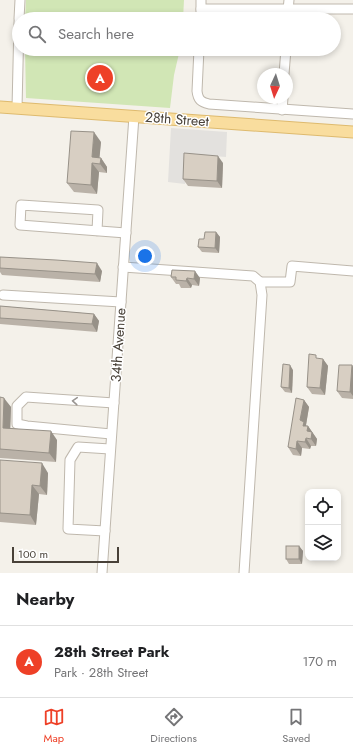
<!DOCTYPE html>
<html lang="en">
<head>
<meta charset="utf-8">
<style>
	:root { --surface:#fff; --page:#f2f2f2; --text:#202124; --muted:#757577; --line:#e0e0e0; --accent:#ee4027 }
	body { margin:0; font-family:Jost,sans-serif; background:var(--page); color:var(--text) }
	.controls { position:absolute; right:12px; bottom:12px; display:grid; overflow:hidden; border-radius:8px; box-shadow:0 2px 6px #0003 }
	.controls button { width:36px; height:36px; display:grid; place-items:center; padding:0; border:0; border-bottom:1px solid var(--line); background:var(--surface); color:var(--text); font:20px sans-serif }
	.compass { position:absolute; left:257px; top:68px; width:36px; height:36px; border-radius:50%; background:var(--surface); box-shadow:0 2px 6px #0003; rotate:184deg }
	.scale { position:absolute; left:12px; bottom:10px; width:107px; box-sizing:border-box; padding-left:4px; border:2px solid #484138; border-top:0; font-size:11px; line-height:14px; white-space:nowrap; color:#484138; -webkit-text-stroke:3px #fff; paint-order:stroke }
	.you { position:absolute; left:145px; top:256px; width:14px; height:14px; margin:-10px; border:3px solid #fff; border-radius:50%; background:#1a73e8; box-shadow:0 0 0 6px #1a73e833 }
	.badge { display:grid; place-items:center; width:26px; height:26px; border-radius:50%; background:var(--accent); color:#fff; font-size:13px; font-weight:700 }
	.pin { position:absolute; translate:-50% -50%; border:2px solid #fff; box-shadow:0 1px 4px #0006 }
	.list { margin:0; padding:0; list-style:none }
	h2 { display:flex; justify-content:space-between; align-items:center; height:52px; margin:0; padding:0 16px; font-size:17px }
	h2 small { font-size:13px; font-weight:400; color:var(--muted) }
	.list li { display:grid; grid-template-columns:26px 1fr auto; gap:12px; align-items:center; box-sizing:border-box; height:72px; padding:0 16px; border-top:1px solid var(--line) }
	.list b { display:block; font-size:15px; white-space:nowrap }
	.list p { margin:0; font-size:13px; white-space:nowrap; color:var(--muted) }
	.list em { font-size:13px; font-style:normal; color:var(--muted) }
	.icon { flex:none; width:22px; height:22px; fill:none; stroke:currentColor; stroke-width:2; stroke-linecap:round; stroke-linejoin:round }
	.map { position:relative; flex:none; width:353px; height:573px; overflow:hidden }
	.search { position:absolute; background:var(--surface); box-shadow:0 2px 6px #0003; left:12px; right:12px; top:12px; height:44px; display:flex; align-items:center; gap:10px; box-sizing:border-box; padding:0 14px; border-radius:22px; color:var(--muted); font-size:15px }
	.sheet { height:124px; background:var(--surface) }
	nav { display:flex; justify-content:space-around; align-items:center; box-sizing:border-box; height:56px; border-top:1px solid var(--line); background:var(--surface); font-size:11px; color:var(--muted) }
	nav a { display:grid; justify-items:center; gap:2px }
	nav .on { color:var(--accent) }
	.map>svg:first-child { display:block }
	.green { fill:#d1e6b5 }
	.parking { fill:#e3e1de }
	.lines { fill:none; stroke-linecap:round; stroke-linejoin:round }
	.minor-casing { stroke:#bfb8ad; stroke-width:11 }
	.major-casing { stroke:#deba6e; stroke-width:13 }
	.minor { stroke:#fff; stroke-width:9 }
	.major { stroke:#f9dd9e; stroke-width:11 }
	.wall { fill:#bab2a8 }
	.shaded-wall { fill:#979188 }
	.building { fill:#d8cfc3; stroke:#979188 }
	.oneway { stroke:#9a9692 }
	.labels { text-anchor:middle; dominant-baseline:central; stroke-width:3; stroke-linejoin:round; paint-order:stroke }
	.street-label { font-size:14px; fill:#484138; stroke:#fff }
</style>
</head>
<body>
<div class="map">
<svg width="353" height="573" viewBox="0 0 353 573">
	<rect width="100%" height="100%" fill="#f4f1ea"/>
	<g class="green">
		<polygon points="26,0 184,0 183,19 25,19"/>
		<polygon points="25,49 180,49 174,75 170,108 26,98"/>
	</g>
	<polygon class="parking" points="171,128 227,132 226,157 188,154 185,184 168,182"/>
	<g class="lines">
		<g class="minor-casing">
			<g id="minor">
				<polyline points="201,9 353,9"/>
				<polyline points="19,19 20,0"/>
				<polyline points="201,19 201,0"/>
				<polyline points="287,19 289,0"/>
				<path d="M199,49l-2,42c1,9 4,11 12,13l144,10"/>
				<polyline points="284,74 286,49"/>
				<polyline points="17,108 19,22"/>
				<polyline points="282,110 283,98"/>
				<polyline points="97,231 98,210 21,205 20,225 126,233"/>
				<polyline points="123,267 253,276 260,282 262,295 244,573"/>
				<polyline points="260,282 290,282 292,266 353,271"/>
				<polyline points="3,295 121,302"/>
				<polyline points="111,434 27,426 17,424 17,406 26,397 114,403"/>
				<polyline points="105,531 68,529 70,460 78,447 110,449"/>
				<polyline points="102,573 134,116"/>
			</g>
		</g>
		<g class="major-casing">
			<polyline id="major" points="0,107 353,132"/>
		</g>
		<use href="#minor" class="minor"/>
		<use href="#major" class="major"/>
	</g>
	<g class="wall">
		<polygon points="101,142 99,158 101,158 107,167 107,173 99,172 97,194 74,192 67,183"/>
		<polygon points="223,163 222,188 188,186 183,179"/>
		<polygon points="216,232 220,237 219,253 202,252 198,247 204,239"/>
		<polygon points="0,257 102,271 100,282 2,275 0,272"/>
		<polygon points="171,277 200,278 199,286 192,285 191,288 181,288 179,284 176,284"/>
		<polygon points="0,306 94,314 99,321 97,332 0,324"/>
		<polygon points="319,359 323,359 328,366 325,395 312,394 307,387"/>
		<polygon points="352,365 353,367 353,399 342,398 337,391"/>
		<polygon points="293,370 292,393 285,392 281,387"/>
		<polygon points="0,397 11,407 10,428 57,440 56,462 0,458"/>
		<polygon points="304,400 309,407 306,425 306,426 308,426 317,439 316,446 311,446 310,449 302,448 301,456 293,455 288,447"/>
		<polygon points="0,460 48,473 47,495 39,494 36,525 0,522"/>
		<polygon points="299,546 303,551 302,564 289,564 286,559"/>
	</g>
	<g class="shaded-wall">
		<polygon points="94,132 101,142 99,163 92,157"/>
		<polygon points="218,156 223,163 222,188 217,181"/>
		<polygon points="101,158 107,167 107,173 100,164"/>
		<polygon points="92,163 99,172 97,194 91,185"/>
		<polygon points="216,232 220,237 219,253 215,248"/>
		<polygon points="97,263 102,271 100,282 95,274"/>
		<polygon points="195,271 200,278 199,286 194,279"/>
		<polygon points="187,278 192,285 191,288 186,281"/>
		<polygon points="94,314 99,321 97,332 92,324"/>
		<polygon points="323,359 328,366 325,395 320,388"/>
		<polygon points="290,365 293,370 292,393 289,388"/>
		<polygon points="352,365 353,367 353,396 350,392"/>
		<polygon points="4,398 11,407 10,437 3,428"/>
		<polygon points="304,400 309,407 306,425 308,428 308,426 317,439 316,446 311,439 300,420"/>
		<polygon points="51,431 57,440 56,462 49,453"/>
		<polygon points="306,438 311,446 310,449 305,442"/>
		<polygon points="297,441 302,448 301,456 296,449"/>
		<polygon points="42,463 48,473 47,495 40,486"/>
		<polygon points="32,485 39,494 36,525 30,515"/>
		<polygon points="299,546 303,551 302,564 299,559"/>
	</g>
	<g class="building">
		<polygon points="71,131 94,132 92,157 101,158 100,164 92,163 91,185 67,183"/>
		<polygon points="184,153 218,156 217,181 183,179"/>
		<polygon points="205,232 216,232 215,248 198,247 199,239 204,239"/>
		<polygon points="0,257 56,260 97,263 95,274 0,268"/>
		<polygon points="172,270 195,271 194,279 187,278 186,281 176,280 176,277 171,277"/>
		<polygon points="0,306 94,314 92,324 0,318"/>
		<polygon points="309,354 316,355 316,358 323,359 320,388 307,387"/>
		<polygon points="283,364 290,365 289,388 281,387"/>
		<polygon points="339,365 352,365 350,392 337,391"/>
		<polygon points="0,397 4,398 3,428 51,431 49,453 0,449"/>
		<polygon points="296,398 304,400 300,420 304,422 303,426 308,426 307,431 312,432 311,439 306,438 305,442 297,441 296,449 288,447"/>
		<polygon points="0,460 42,463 40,486 32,485 30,515 0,513"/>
		<rect x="286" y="546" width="13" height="13"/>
	</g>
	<defs><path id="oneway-chevron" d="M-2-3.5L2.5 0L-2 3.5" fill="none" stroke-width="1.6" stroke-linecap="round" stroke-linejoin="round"/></defs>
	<use class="oneway" href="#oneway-chevron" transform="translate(75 401) rotate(-176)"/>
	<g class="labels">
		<g class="street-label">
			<text transform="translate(177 119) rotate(4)">28th Street</text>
			<text transform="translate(118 345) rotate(-86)">34th Avenue</text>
		</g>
	</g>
</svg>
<div class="controls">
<button><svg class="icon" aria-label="locate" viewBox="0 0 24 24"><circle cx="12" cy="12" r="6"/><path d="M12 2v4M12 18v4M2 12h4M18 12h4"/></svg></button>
<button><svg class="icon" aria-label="layers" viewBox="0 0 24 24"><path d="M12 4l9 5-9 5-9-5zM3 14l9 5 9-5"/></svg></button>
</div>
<svg class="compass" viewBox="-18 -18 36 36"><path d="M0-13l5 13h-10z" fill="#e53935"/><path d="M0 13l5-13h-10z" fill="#757577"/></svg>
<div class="scale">100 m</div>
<div class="you"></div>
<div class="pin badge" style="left:100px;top:78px">A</div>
<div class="search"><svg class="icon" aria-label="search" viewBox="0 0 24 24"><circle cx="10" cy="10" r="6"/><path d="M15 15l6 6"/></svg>Search here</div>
</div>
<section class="sheet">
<h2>Nearby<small></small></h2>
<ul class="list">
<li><span class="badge">A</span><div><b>28th Street Park</b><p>Park · 28th Street</p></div><em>170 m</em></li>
</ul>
</section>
<nav>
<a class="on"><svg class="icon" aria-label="map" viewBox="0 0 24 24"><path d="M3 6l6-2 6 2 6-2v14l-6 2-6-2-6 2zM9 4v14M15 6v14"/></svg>Map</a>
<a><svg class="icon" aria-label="directions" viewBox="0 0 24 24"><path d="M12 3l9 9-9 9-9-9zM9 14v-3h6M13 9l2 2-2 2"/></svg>Directions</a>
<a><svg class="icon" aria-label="saved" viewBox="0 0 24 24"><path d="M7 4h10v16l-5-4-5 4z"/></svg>Saved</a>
</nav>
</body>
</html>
